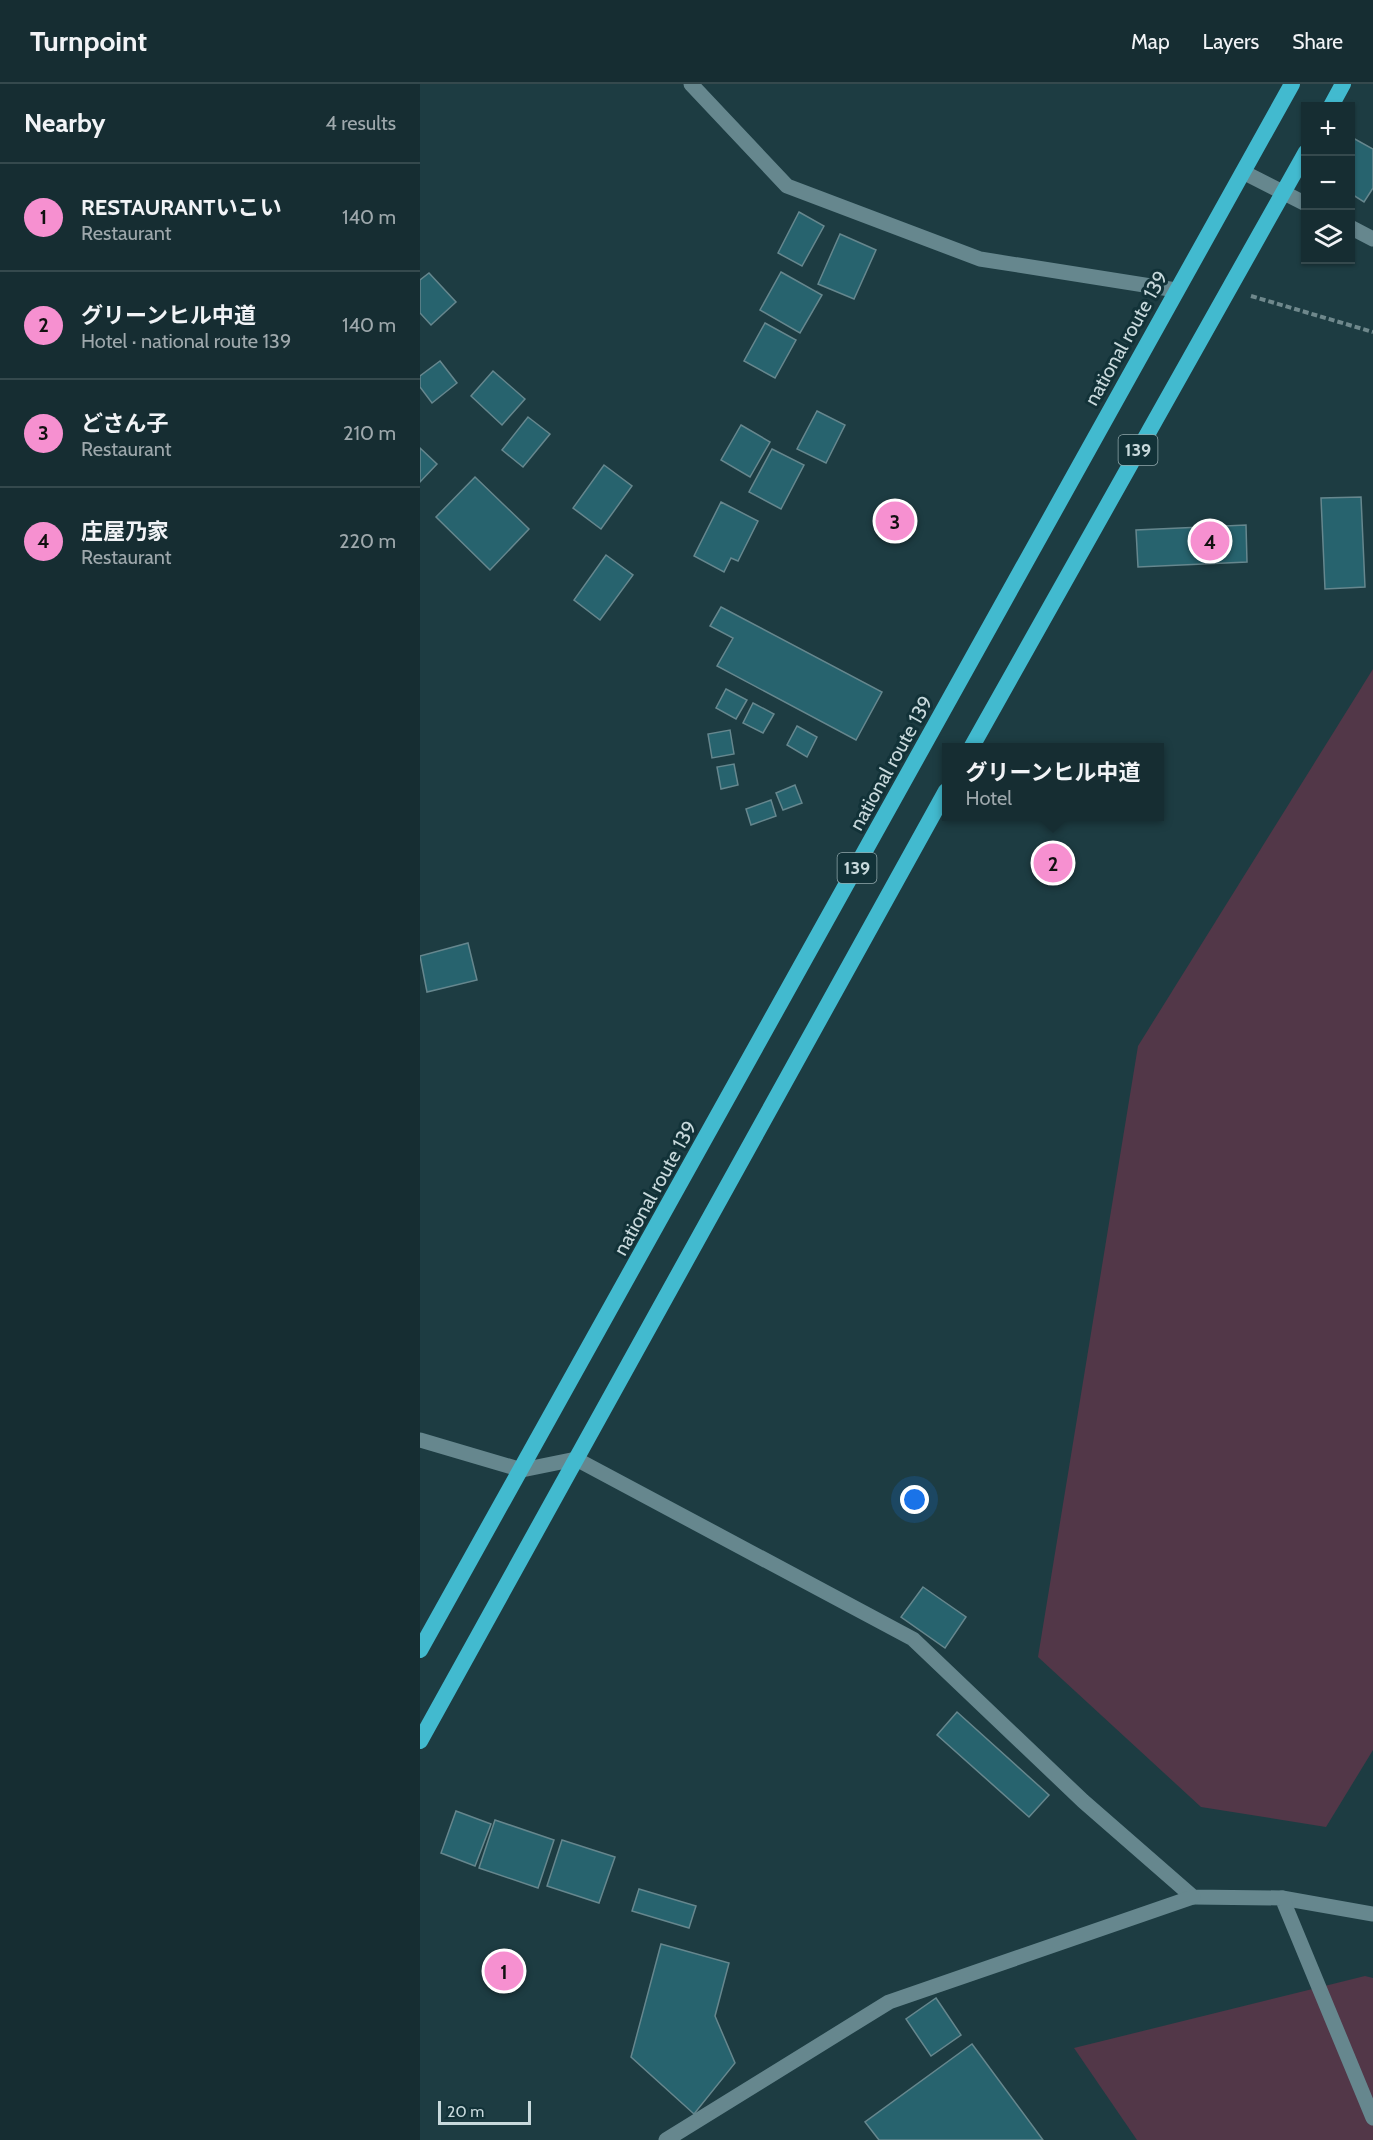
<!DOCTYPE html>
<html lang="en">
<head>
<meta charset="utf-8">
<style>
	:root { --surface:#162d32; --page:#23393e; --text:#f1f3f6; --muted:#9ea8ac; --line:#35494d; --accent:#f690d0 }
	body { margin:0; font-family:Cabin,"Noto Sans JP",sans-serif; background:var(--page); color:var(--text) }
	.controls { position:absolute; right:18px; top:18px; display:grid; overflow:hidden; border-radius:0px; box-shadow:0 2px 4px #0004 }
	.controls button { width:54px; height:54px; display:grid; place-items:center; padding:0; border:0; border-bottom:2px solid var(--line); background:var(--surface); color:var(--text); font:30px sans-serif }
	.scale { position:absolute; left:18px; bottom:15px; width:93px; box-sizing:border-box; padding-left:6px; border:3px solid #c8d9dc; border-top:0; font-size:16px; line-height:21px; white-space:nowrap; color:#c8d9dc; -webkit-text-stroke:4px #123238; paint-order:stroke }
	.you { position:absolute; left:495px; top:1416px; width:21px; height:21px; margin:-15px; border:4px solid #fff; border-radius:50%; background:#1a73e8; box-shadow:0 0 0 9px #1a73e833 }
	.badge { display:grid; place-items:center; width:39px; height:39px; border-radius:50%; background:var(--accent); color:#111; font-size:20px; font-weight:700 }
	.pin { position:absolute; translate:-50% -50%; border:3px solid #fff; box-shadow:0 2px 6px #0006 }
	.popup { position:absolute; left:522px; top:659px; width:222px; height:78px; box-sizing:border-box; display:grid; place-content:center; border-radius:0px; background:var(--surface); filter:drop-shadow(0 2px 4px #0005); font-size:20px; white-space:nowrap; color:var(--muted) }
	.popup b { font-size:22px; color:var(--text) }
	.popup::after { content:''; position:absolute; left:50%; top:100%; margin-left:-12px; border:12px solid transparent; border-top-color:var(--surface) }
	.list { margin:0; padding:0; list-style:none }
	h2 { display:flex; justify-content:space-between; align-items:center; height:78px; margin:0; padding:0 24px; font-size:26px }
	h2 small { font-size:20px; font-weight:400; color:var(--muted) }
	.list li { display:grid; grid-template-columns:39px 1fr auto; gap:18px; align-items:center; box-sizing:border-box; height:108px; padding:0 24px; border-top:2px solid var(--line) }
	.list b { display:block; font-size:22px; white-space:nowrap }
	.list p { margin:0; font-size:20px; white-space:nowrap; color:var(--muted) }
	.list em { font-size:20px; font-style:normal; color:var(--muted) }
	.icon { flex:none; width:33px; height:33px; fill:none; stroke:currentColor; stroke-width:2; stroke-linecap:round; stroke-linejoin:round }
	.map { position:relative; flex:none; width:953px; height:2056px; overflow:hidden }
	header { display:flex; align-items:center; gap:36px; box-sizing:border-box; height:84px; padding:0 30px; background:var(--surface); border-bottom:2px solid var(--line) }
	header strong { font-size:28px }
	nav { display:flex; gap:33px; margin-inline-start:auto; font-size:21px }
	main { display:flex }
	aside { flex:1; background:var(--surface) }
	.map>svg:first-child { display:block }
	.green { fill:#523748 }
	.building { fill:#27636e; stroke:#66878e; stroke-width:1.5 }
	.lines { fill:none; stroke-linecap:round; stroke-linejoin:round }
	.path { stroke:#6f888c; stroke-width:4; stroke-dasharray:6 3; stroke-linecap:butt }
	.minor { stroke:#66878e; stroke-width:15 }
	.tertiary { stroke:#66878e; stroke-width:15 }
	.trunk { stroke:#42bacf; stroke-width:16 }
	.labels { text-anchor:middle; dominant-baseline:central; stroke-width:6; stroke-linejoin:round; paint-order:stroke }
	.shield { fill:#123238; stroke:#91a7ab; stroke-width:1.5 }
	.shield-label { font-size:18px; font-weight:bold; fill:#c8d9dc }
	.street-label { font-size:20px; fill:#c8d9dc; stroke:#123238 }
</style>
</head>
<body>
<header>
<strong>Turnpoint</strong>
<nav><a>Map</a><a>Layers</a><a>Share</a></nav>
</header>
<main>
<aside>
<h2>Nearby<small>4 results</small></h2>
<ul class="list">
<li><span class="badge">1</span><div><b>RESTAURANTいこい</b><p>Restaurant</p></div><em>140 m</em></li>
<li><span class="badge">2</span><div><b>グリーンヒル中道</b><p>Hotel · national route 139</p></div><em>140 m</em></li>
<li><span class="badge">3</span><div><b>どさん子</b><p>Restaurant</p></div><em>210 m</em></li>
<li><span class="badge">4</span><div><b>庄屋乃家</b><p>Restaurant</p></div><em>220 m</em></li>
</ul>
</aside>
<div class="map">
<svg width="953" height="2056" viewBox="0 0 953 2056">
	<rect width="100%" height="100%" fill="#1d3c42"/>
	<g class="green">
		<polygon points="953,585 953,1666 906,1743 781,1723 618,1573 718,962"/>
		<polygon points="945,1892 953,1894 953,2056 717,2056 654,1964"/>
	</g>
	<g class="building">
		<polygon points="933,54 953,65 953,104 944,118 930,109 930,58"/>
		<polygon points="379,128 404,142 382,182 358,169"/>
		<polygon points="420,150 456,166 434,215 398,200"/>
		<polygon points="361,188 402,211 380,249 340,226"/>
		<polygon points="9,189 36,218 11,241 0,229 0,196"/>
		<polygon points="345,239 376,256 355,294 324,277"/>
		<polygon points="20,277 37,299 12,319 0,303 0,292"/>
		<polygon points="73,287 105,315 82,341 51,312"/>
		<polygon points="397,327 425,341 406,379 377,365"/>
		<polygon points="108,333 130,350 103,383 82,366"/>
		<polygon points="321,341 350,358 330,393 301,376"/>
		<polygon points="0,364 17,380 0,398"/>
		<polygon points="352,365 384,381 361,425 329,408"/>
		<polygon points="184,381 212,402 181,445 153,424"/>
		<polygon points="55,393 109,445 70,486 16,433"/>
		<polygon points="941,413 945,503 905,505 901,414"/>
		<polygon points="301,418 338,437 318,477 311,474 304,488 274,472"/>
		<polygon points="826,441 827,478 718,483 716,446"/>
		<polygon points="186,471 213,491 180,536 154,516"/>
		<polygon points="301,523 462,608 436,656 297,582 313,554 290,542"/>
		<polygon points="306,605 327,616 316,635 296,624"/>
		<polygon points="333,619 354,630 343,649 323,639"/>
		<polygon points="377,642 397,653 387,673 367,661"/>
		<polygon points="310,646 314,670 292,674 288,650"/>
		<polygon points="314,680 318,701 301,705 297,683"/>
		<polygon points="375,701 382,719 363,726 356,709"/>
		<polygon points="351,716 356,732 331,741 326,725"/>
		<polygon points="48,859 57,896 7,908 0,872"/>
		<polygon points="503,1503 546,1533 525,1564 481,1533"/>
		<polygon points="537,1628 629,1711 609,1733 517,1651"/>
		<polygon points="36,1727 71,1740 55,1782 21,1769"/>
		<polygon points="75,1736 134,1756 118,1804 59,1784"/>
		<polygon points="142,1756 195,1773 179,1819 127,1802"/>
		<polygon points="219,1805 276,1822 269,1844 212,1827"/>
		<polygon points="241,1860 309,1879 295,1932 315,1979 274,2030 211,1973"/>
		<polygon points="516,1914 541,1951 511,1972 486,1935"/>
		<polygon points="552,1960 623,2056 459,2056 445,2038"/>
	</g>
	<g class="lines">
		<polyline class="path" points="831,212 953,248"/>
		<g class="minor">
			<polyline points="271,0 367,102 560,175 756,206"/>
			<polyline points="823,88 886,120"/>
			<polyline points="930,143 953,155"/>
			<polyline points="0,1356 102,1386"/>
			<polyline points="862,1814 953,1830"/>
		</g>
		<g class="tertiary">
			<polyline points="102,1386 156,1375 493,1555 663,1717 773,1813 862,1814 953,2034"/>
			<polyline points="246,2056 469,1918 773,1813"/>
		</g>
		<g class="trunk">
			<polyline points="911,22 923,0"/>
			<polyline points="551,664 886,68"/>
			<polyline points="0,1566 872,0"/>
			<polyline points="0,1657 526,707"/>
		</g>
	</g>
	<g class="labels">
		<g class="shield">
			<rect x="698.5" y="351" width="39" height="30" rx="4.5"/>
			<rect x="417.5" y="769" width="39" height="30" rx="4.5"/>
		</g>
		<g class="shield-label">
			<text x="718" y="366">139</text>
			<text x="437" y="784">139</text>
		</g>
		<g class="street-label">
			<text transform="translate(706 254) rotate(-61)">national route 139</text>
			<text transform="translate(471 679) rotate(-61)">national route 139</text>
			<text transform="translate(235 1104) rotate(-61)">national route 139</text>
		</g>
	</g>
</svg>
<div class="controls">
<button>+</button>
<button>−</button>
<button><svg class="icon" aria-label="layers" viewBox="0 0 24 24"><path d="M12 4l9 5-9 5-9-5zM3 14l9 5 9-5"/></svg></button>
</div>
<div class="scale">20 m</div>
<div class="you"></div>
<div class="pin badge" style="left:84px;top:1887px">1</div>
<div class="pin badge" style="left:633px;top:779px">2</div>
<div class="popup"><b>グリーンヒル中道</b>Hotel</div>
<div class="pin badge" style="left:475px;top:437px">3</div>
<div class="pin badge" style="left:790px;top:457px">4</div>
</div>
</main>
</body>
</html>
